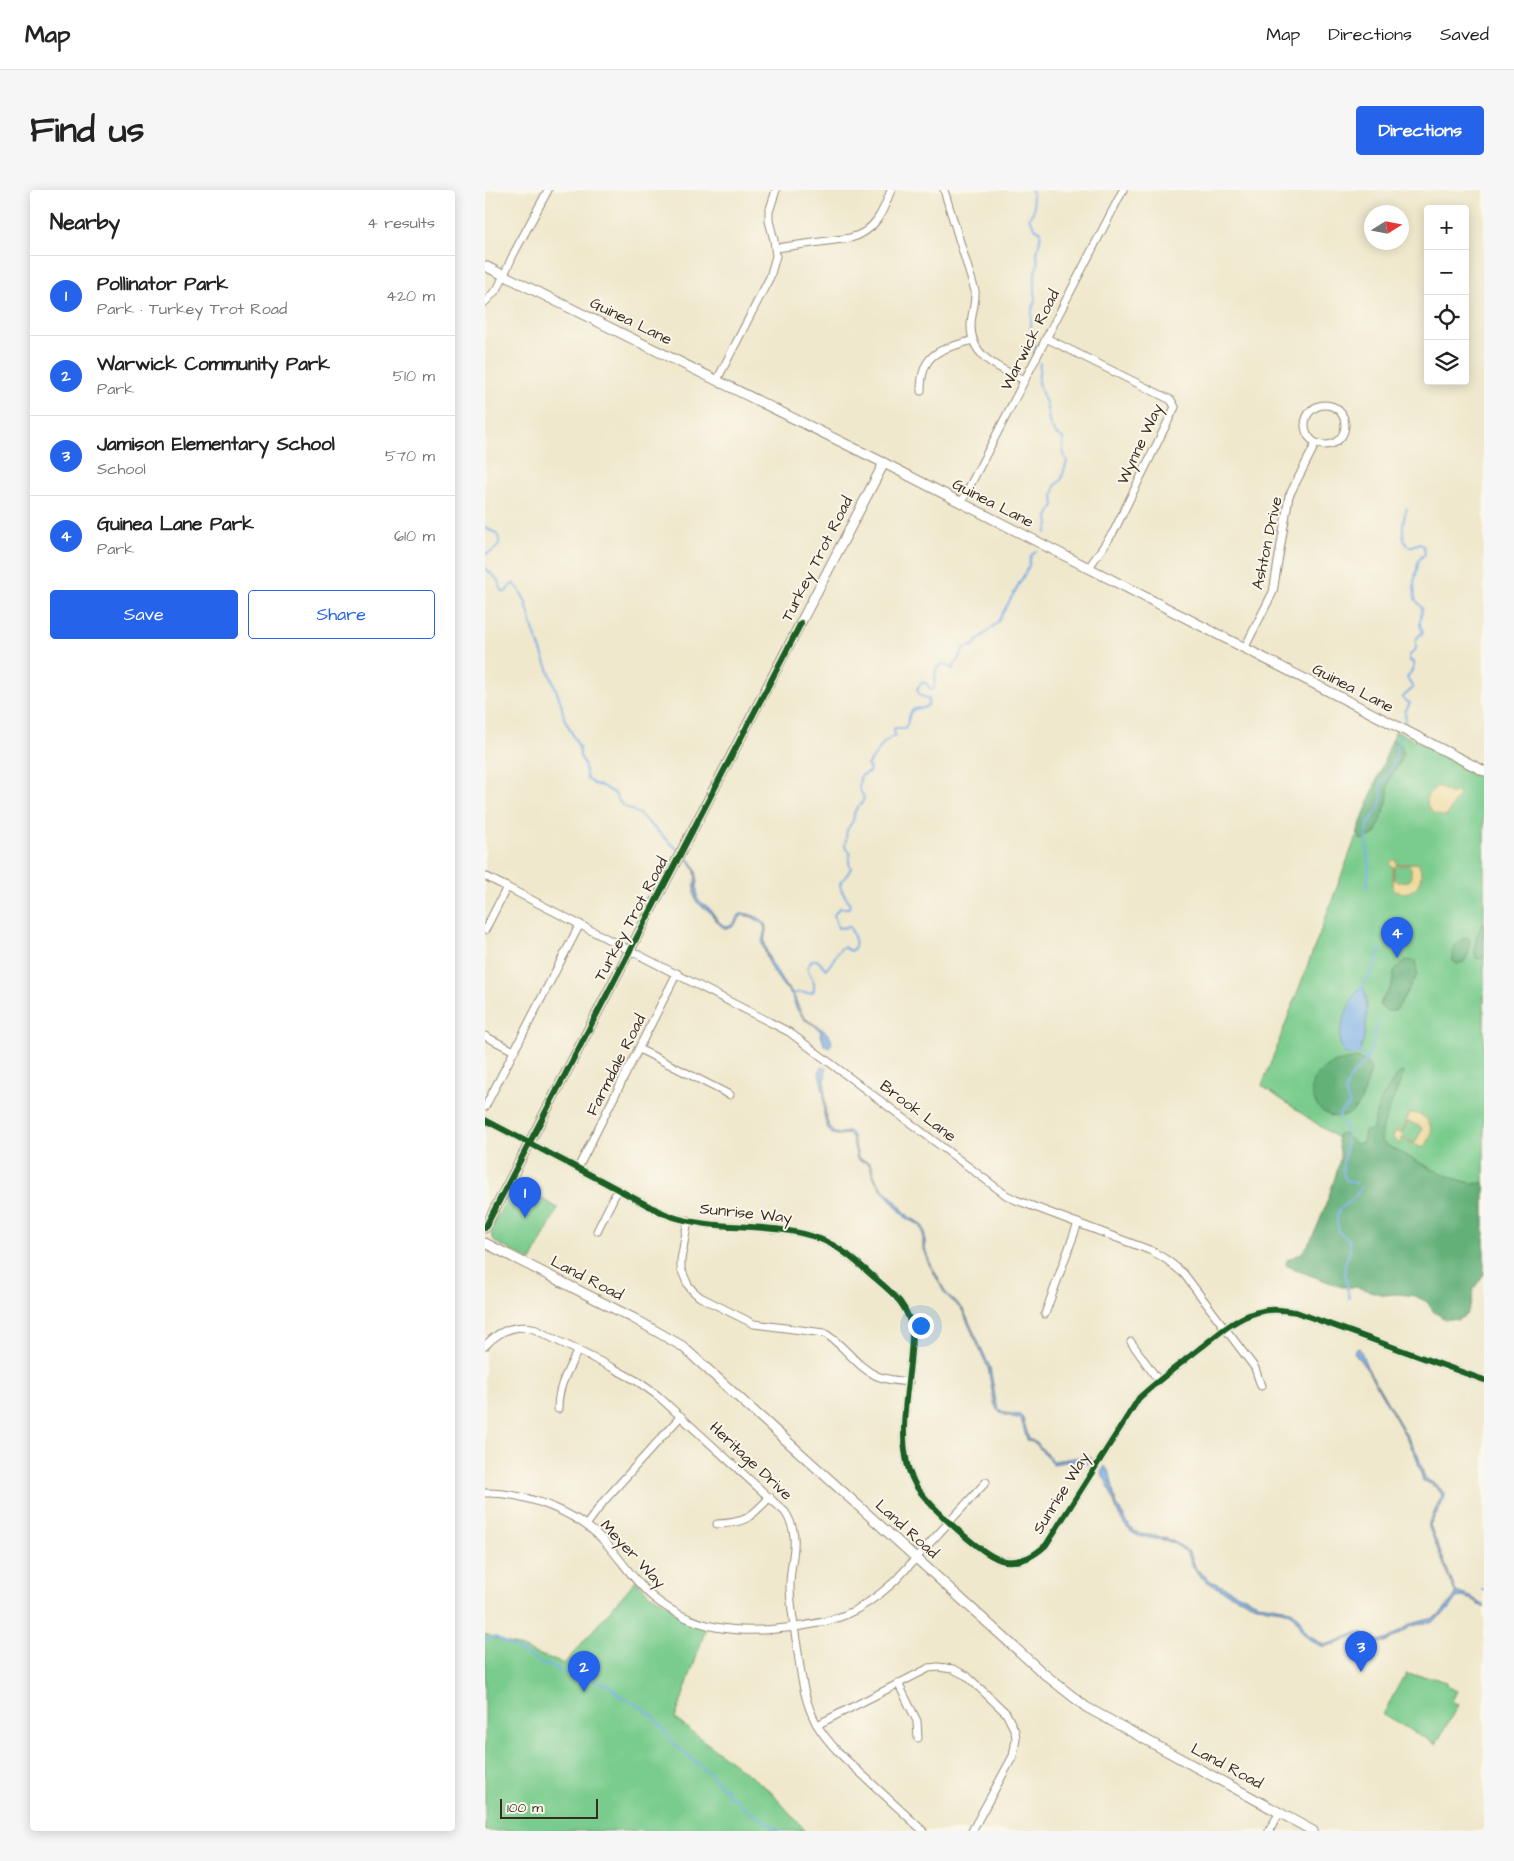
<!DOCTYPE html>
<html lang="en">
<head>
<meta charset="utf-8">
<style>
	:root { --surface:#fff; --page:#f6f6f6; --text:#222; --muted:#767676; --line:#e0e0e0; --accent:#2563eb }
	body { margin:0; font-family:"Architects Daughter",sans-serif; background:var(--page); color:var(--text) }
	.controls { position:absolute; right:15px; top:15px; display:grid; overflow:hidden; border-radius:5px; box-shadow:0 2px 12px #0003 }
	.controls button { width:45px; height:45px; display:grid; place-items:center; padding:0; border:0; border-bottom:1px solid var(--line); background:var(--surface); color:var(--text); font:25px sans-serif }
	.compass { position:absolute; left:879px; top:15px; width:45px; height:45px; border-radius:50%; background:var(--surface); box-shadow:0 2px 12px #0003; rotate:79deg }
	.scale { position:absolute; left:15px; bottom:12px; width:98px; box-sizing:border-box; padding-left:5px; border:2px solid #3b2a1e; border-top:0; font-size:14px; line-height:18px; white-space:nowrap; color:#3b2a1e; -webkit-text-stroke:4px #fbf7ec; paint-order:stroke }
	.you { position:absolute; left:435px; top:1135px; width:18px; height:18px; margin:-12px; border:4px solid #fff; border-radius:50%; background:#1a73e8; box-shadow:0 0 0 8px #1a73e833 }
	.badge { display:grid; place-items:center; width:32px; height:32px; border-radius:50%; background:var(--accent); color:#fff; font-size:16px; font-weight:700 }
	.pin { position:absolute; translate:-50% -41px; filter:drop-shadow(0 1px 2px #0008) }
	.pin::after { content:''; position:absolute; top:26px; width:18px; height:15px; background:inherit; clip-path:polygon(0 0,100% 0,50% 100%) }
	.list { margin:0; padding:0; list-style:none }
	h2 { display:flex; justify-content:space-between; align-items:center; height:65px; margin:0; padding:0 20px; font-size:21px }
	h2 small { font-size:16px; font-weight:400; color:var(--muted) }
	.list li { display:grid; grid-template-columns:32px 1fr auto; gap:15px; align-items:center; box-sizing:border-box; height:80px; padding:0 20px; border-top:1px solid var(--line) }
	.list b { display:block; font-size:19px; white-space:nowrap }
	.list p { margin:0; font-size:16px; white-space:nowrap; color:var(--muted) }
	.list em { font-size:16px; font-style:normal; color:var(--muted) }
	.actions { display:flex; gap:10px; padding:15px 20px }
	.actions a { flex:1; padding:11px 0; border:1px solid var(--accent); border-radius:5px; text-align:center; font-size:18px; color:var(--accent) }
	.actions .main { background:var(--accent); color:#fff }
	.icon { flex:none; width:28px; height:28px; fill:none; stroke:currentColor; stroke-width:2; stroke-linecap:round; stroke-linejoin:round }
	.map { position:relative; flex:none; width:999px; height:1641px; overflow:hidden; border-radius:5px }
	header { display:flex; align-items:center; gap:30px; box-sizing:border-box; height:70px; padding:0 25px; background:var(--surface); border-bottom:1px solid var(--line) }
	header strong { font-size:24px }
	nav { display:flex; gap:28px; margin-inline-start:auto; font-size:18px }
	.intro { display:flex; align-items:center; justify-content:space-between; box-sizing:border-box; height:120px; padding:0 30px }
	h1 { margin:0; font-size:35px }
	.button { padding:12px 22px; border-radius:5px; background:var(--accent); color:#fff; font-size:18px; font-weight:700 }
	main { display:flex; gap:30px; padding:0 30px }
	aside { flex:1; background:var(--surface); border-radius:5px; box-shadow:0 2px 12px #0003 }
	.map>svg:first-child { display:block }
	.green { fill:#7acc8e; stroke:#5a7b56 }
	.forest { fill:#63b079; stroke:#4f6d4c }
	.sand { fill:#eeda9e; stroke:#94825e; fill-rule:evenodd }
	.water { fill:#7aaee7; stroke:#5a6c82 }
	.lines { fill:none; stroke-linecap:round; stroke-linejoin:round }
	.stream { stroke:#7aaee7; stroke-width:2 }
	.minor-casing { stroke:#958975; stroke-width:9 }
	.tertiary-casing { stroke:#958975; stroke-width:11 }
	.minor { stroke:#fff; stroke-width:7 }
	.tertiary { stroke:#fff; stroke-width:9 }
	.cycleway-casing { stroke:#fbf7ec; stroke-width:9 }
	.cycleway { stroke:#1b5e20; stroke-width:6 }
	.labels { text-anchor:middle; dominant-baseline:central; stroke-width:4; stroke-linejoin:round; paint-order:stroke }
	.street-label { font-size:16px; fill:#3b2a1e; stroke:#fbf7ec }
</style>
</head>
<body>
<header>
<strong>Map</strong>
<nav><a>Map</a><a>Directions</a><a>Saved</a></nav>
</header>
<div class="intro"><h1>Find us</h1><a class="button">Directions</a></div>
<main>
<aside>
<h2>Nearby<small>4 results</small></h2>
<ul class="list">
<li><span class="badge">1</span><div><b>Pollinator Park</b><p>Park · Turkey Trot Road</p></div><em>420 m</em></li>
<li><span class="badge">2</span><div><b>Warwick Community Park</b><p>Park</p></div><em>510 m</em></li>
<li><span class="badge">3</span><div><b>Jamison Elementary School</b><p>School</p></div><em>570 m</em></li>
<li><span class="badge">4</span><div><b>Guinea Lane Park</b><p>Park</p></div><em>610 m</em></li>
</ul>
<div class="actions"><a class="main">Save</a><a>Share</a></div>
</aside>
<div class="map">
<svg width="999" height="1641" viewBox="0 0 999 1641">
	<rect width="100%" height="100%" fill="#fbf7ec"/>
	<filter id="ink" filterUnits="userSpaceOnUse"><feTurbulence type="fractalNoise" baseFrequency=".02" numOctaves="2"/><feDisplacementMap in="SourceGraphic" scale="10" xChannelSelector="R" yChannelSelector="G"/><feConvolveMatrix kernelMatrix="1 2 1 2 8 2 1 2 1" color-interpolation-filters="sRGB"/></filter>
	<filter id="wash" filterUnits="userSpaceOnUse"><feTurbulence type="fractalNoise" baseFrequency=".0096" numOctaves="4" result="noise"/><feDisplacementMap in="SourceGraphic" scale="20" xChannelSelector="R" yChannelSelector="G"/><feGaussianBlur stdDeviation="1.12" result="paint"/><feColorMatrix in="noise" values="0 0 0 0 0 0 0 0 0 0 0 0 0 0 0 0 0 1.4 0 .05"/><feComposite in="paint" operator="in"/></filter>
	<g filter="url(#wash)">
		<rect width="100%" height="100%" fill="#efe8cc"/>
		<g class="green">
			<polygon points="911,541 999,585 999,1004 877,965 777,896"/>
			<polygon points="28,996 43,1001 73,1018 46,1071 10,1052 6,1043 7,1037"/>
			<polygon points="151,1390 164,1404 222,1435 190,1529 284,1600 319,1639 318,1641 0,1641 0,1444 79,1474"/>
			<polygon points="921,1484 945,1487 962,1492 961,1496 972,1501 967,1511 973,1515 951,1554 898,1525 917,1489 921,1489"/>
		</g>
		<g class="forest">
			<path d="M907,550c24,9 1,28 -3,42 -2,5 0,10 -1,15 -2,13 -9,26 -13,37l-12,6 -3,-1 -2,-9z"/>
			<path d="M999,731v37l-4,1 -4,-1c-4,-13 2,-26 8,-37z"/>
			<path d="M980,748h3l2,2 -2,15 -4,7 -7,2 -4,-3c-1,-12 1,-18 12,-23z"/>
			<path d="M921,770l10,1 1,14 -20,34c-7,4 -14,3 -17,-5 2,-6 6,-9 9,-14 9,-15 -3,-16 17,-30z"/>
			<path d="M872,868c7,2 12,5 14,12 -4,12 -7,30 -16,39 -26,26 -63,-20 -31,-41 10,-7 22,-8 33,-10z"/>
			<path d="M915,882l4,1c-9,24 -21,43 -23,69 25,13 77,45 103,41v91l-11,16 -1,11 -5,13 -9,6 -13,-1 -11,-7 -7,-10 -12,-6 -17,-2 -14,1 -28,-8h-14l-46,-17 -10,-5 1,-5c6,-3 13,-5 17,-10 11,-10 34,-77 36,-93 1,-8 -4,-15 -2,-23l6,-1 11,11 8,-2 2,-11 7,-1c3,-7 3,-16 6,-24 3,-6 17,-30 22,-34z"/>
		</g>
		<g class="sand">
			<path d="M952,596l15,8 2,-2 4,1 1,3 -4,4 -8,16c-13,1 -23,-8 -19,-21z"/>
			<path d="M910,669l2,5 21,-1c10,18 -6,37 -25,27v-23l-4,-3zM912,675h12l2,2v12l-2,2 -12,1 -3,-3v-12z"/>
			<path d="M925,923c21,0 29,22 12,35l-20,-10 -1,1v5l-7,-4 -1,-4 4,-6 2,3h2zM922,932h3l11,5 1,3 -7,13 -12,-6 -1,-3z"/>
		</g>
		<g class="water">
			<path d="M201,666c14,11 11,26 11,43 4,4 8,5 12,9 6,6 10,19 20,18 10,-2 4,-19 25,-10 4,1 7,3 10,6 5,7 -1,14 1,22 3,18 13,27 20,42 12,6 11,24 21,33 9,7 24,11 26,24l-3,4 -5,-2 -4,-14 -6,-6 -9,-5 -9,-12 -4,-13 -5,-6 -3,-2 -14,-20 -8,-24 3,-15 -2,-4 -11,-7 -9,-2c-5,3 -6,9 -11,12 -10,7 -18,-11 -23,-16 -4,-4 -10,-5 -13,-10 -7,-14 9,-25 -11,-44z"/>
			<path d="M877,796c9,9 4,59 -4,68 -38,11 -6,-63 4,-68z"/>
			<path d="M336,877l5,1c-1,13 -5,59 9,65 5,2 10,-2 15,-1l3,4 5,22 12,5 6,17 8,10 9,8 16,19 13,7 3,8v16l4,13 17,32 17,16 27,58 6,35 3,7 6,4 15,2 3,3 6,21 8,4 16,18 33,-5 6,2 -4,6 -17,-3 -18,3 -17,-20 -9,-4 -6,-21 -16,-4 -8,-5 -3,-7 -6,-35 -26,-58 -17,-16 -17,-32 -5,-13v-17l-3,-7 -13,-6 -24,-28 -8,-11 -6,-16 -12,-5 -5,-22 -3,-3 -12,1 -5,-1 -4,-5 -4,-14v-21l-5,-21z"/>
			<path d="M871,1158l4,1 7,18 51,88 7,24c8,3 18,9 20,18l-15,28 26,67 15,5 13,8v3c-8,-6 -17,-13 -28,-10l-8,12 -14,11 -22,5 -26,16 -13,2 -11,-9 -4,-1 -17,8 -17,5c-7,-3 -14,-6 -19,-12 -7,-7 -7,-16 -15,-22 -9,-5 -20,-3 -30,-7 -19,-6 -42,-16 -58,-28 -9,-7 -9,-14 -14,-23 -3,-5 -13,-11 -18,-13 -13,-5 -30,-2 -40,-11 -17,-16 -16,-42 -29,-58l4,-7 5,8 6,29 15,26 9,5 17,2 14,4 11,7 8,6 6,16 15,12 49,23 24,4 9,4 6,6 7,15 18,12 16,-5 18,-8 6,1 9,8 13,-1 25,-16 22,-6 7,-4 16,-19 -28,-70 14,-29c-2,-7 -11,-13 -19,-15l-7,-25 -10,-19 -38,-66 -14,-19z"/>
		</g>
		<g class="lines">
			<g class="stream">
				<path d="M546,0l2,2c-3,7 3,14 0,20 -1,2 -3,4 -4,6l7,11 4,2 1,3 -4,20 1,10 -3,8v30l-3,8 -1,11v13l5,14 -3,9"/>
				<polyline points="555,173 553,193 561,213 565,236 571,244 578,248 578,261 582,272 576,290 570,296 568,306 569,315 563,327 564,334 561,343"/>
				<path d="M0,338l11,5c8,11 0,18 -11,21"/>
				<polyline points="0,378 12,389 17,401 21,402 26,395 29,394 33,398 40,410 49,442 76,513 79,528 94,557 95,566 99,573 102,589 109,594 117,596 129,603 136,614 154,624 193,660"/>
				<path d="M921,533l-1,-11 5,-9 -7,-4v-2l10,-9 -6,-10 7,-11v-5l-4,-1 -1,-5 7,-7v-10l7,-7 -3,-7 2,-17 -7,-9 -1,-16 5,-24 6,-5 -1,-7 -4,-4 -10,4c-11,-6 -7,-28 -3,-39"/>
				<polyline points="882,698 884,676 881,650 883,634 894,618 897,606 896,597 898,590 905,581 911,564 914,546"/>
				<path d="M876,799c1,-7 5,-8 9,-14 6,-8 8,-18 11,-28"/>
				<path d="M308,804c7,-4 12,1 20,-2 4,-9 -3,-16 -6,-24l5,-8h5l9,9c8,-6 9,-17 17,-22l8,4c9,-6 2,-16 -1,-24l-12,1 -4,-13 5,-7h10c3,-9 -9,-13 -9,-25l7,-8 4,-7 -2,-5 1,-11 -5,-5 2,-17 6,-9 2,-11 7,-7 2,-5c-4,-8 -7,-13 -3,-22l8,-4 1,-3 -3,-4c10,-9 15,-26 28,-29l-1,-8h11c7,-10 0,-21 19,-20l4,-3 1,-6 -10,-4 -2,-7 6,-6 4,2 3,6h2l2,-2 2,-19 7,-5 10,5 11,-21 9,-2 6,-7 18,-16 31,-55 3,-12 5,-5"/>
				<polyline points="874,860 882,870"/>
				<path d="M854,929c-1,-8 6,-10 11,-14l-5,-12 4,-14 18,-19 8,-21v-8l3,-7"/>
				<path d="M858,933c14,16 -17,60 14,60"/>
				<path d="M864,1108c-1,-8 -5,-25 -4,-32 1,-12 8,-11 4,-27l-9,-5c-12,-36 14,-24 20,-47"/>
				<polyline points="997,1400 999,1400"/>
				<polyline points="0,1450 11,1447 54,1472 100,1489 123,1495 135,1506 157,1518 170,1528 190,1555 224,1583 237,1597 242,1599 242,1605 246,1608 251,1609 257,1617 296,1641"/>
			</g>
		</g>
	</g>
	<g filter="url(#ink)">
		<g class="lines">
			<g class="minor-casing">
				<g id="minor">
					<path d="M459,0l31,101c1,12 -4,23 -4,35 0,32 29,42 53,54"/>
					<path d="M291,58l74,-10c25,-6 33,-26 41,-48"/>
					<polyline points="0,112 13,98 29,63 63,0"/>
					<polyline points="561,148 686,210 690,217 629,341 603,379"/>
					<polyline points="232,190 285,87 291,66 289,50 284,31 284,22 291,0"/>
					<path d="M436,201c0,-40 20,-41 52,-51"/>
					<circle cx="840" cy="235" r="20"/>
					<polyline points="476,313 638,0"/>
					<polyline points="759,459 788,402 804,306 831,253"/>
					<polyline points="0,686 304,842 521,1005 531,1010 667,1061 682,1070 699,1084 770,1178 776,1196"/>
					<polyline points="0,740 22,697"/>
					<polyline points="0,846 29,861"/>
					<polyline points="154,859 245,905"/>
					<polyline points="0,917 95,734"/>
					<path d="M0,930c40,21 81,42 121,63 21,11 42,24 64,33 46,16 105,5 150,23 21,8 38,24 55,39 19,16 34,28 37,54 0,39 -13,88 -6,125 1,10 5,20 10,29 13,19 67,72 89,75 17,2 29,-5 41,-16l93,-147c19,-18 40,-33 60,-49 18,-14 36,-31 59,-37 13,-4 25,-2 38,0l188,68"/>
					<polyline points="93,978 192,783"/>
					<path d="M203,1030l-7,40v9l7,16 5,6 7,6 54,27 70,9c20,11 32,34 53,43 10,4 21,5 32,6"/>
					<polyline points="112,1041 133,999"/>
					<polyline points="560,1124 593,1033"/>
					<polyline points="646,1152 673,1190"/>
					<path d="M0,1156c13,-15 28,-21 47,-18l79,39 26,14 20,14 128,117c18,27 4,48 5,77 1,19 4,38 7,57 4,27 6,53 19,77 12,21 31,38 49,54 19,18 39,36 58,54"/>
					<path d="M73,1219c0,-24 10,-38 20,-59"/>
					<path d="M0,1303c40,-1 92,19 119,48 18,19 30,41 50,57 40,32 84,36 132,30 48,-5 73,-14 109,-47l91,-99"/>
					<polyline points="102,1334 119,1311 196,1226"/>
					<path d="M232,1334c29,-1 33,-6 53,-27"/>
					<polyline points="413,1493 432,1531 433,1548"/>
					<polyline points="332,1535 444,1478 453,1477 468,1479 482,1486 521,1523 530,1541 531,1549 528,1566 487,1641"/>
					<polyline points="784,1641 795,1622"/>
				</g>
			</g>
			<g class="tertiary-casing">
				<g id="tertiary">
					<polyline points="0,76 399,273 999,581"/>
					<polyline points="0,1038 399,273"/>
					<polyline points="0,1053 148,1128 197,1156 558,1483 601,1517 828,1641"/>
				</g>
			</g>
			<use href="#minor" class="minor"/>
			<use href="#tertiary" class="tertiary"/>
			<g class="cycleway-casing">
				<g id="cycleway">
					<path d="M0,930c40,21 81,42 121,63 21,11 42,24 64,33 46,16 105,5 150,23 21,8 38,24 55,39 19,16 34,28 37,54 0,39 -13,88 -6,125 1,10 5,20 10,29 13,19 67,72 89,75 17,2 29,-5 41,-16l93,-147c19,-18 40,-33 60,-49 18,-14 36,-31 59,-37 13,-4 25,-2 38,0l188,68"/>
					<polyline points="0,1038 316,433"/>
				</g>
			</g>
			<use href="#cycleway" class="cycleway"/>
		</g>
	</g>
	<g class="labels">
		<g class="street-label">
			<text transform="translate(146 131) rotate(26)">Guinea Lane</text>
			<text transform="translate(545 150) rotate(-63)">Warwick Road</text>
			<text transform="translate(655 254) rotate(-65)">Wynne Way</text>
			<text transform="translate(508 313) rotate(27)">Guinea Lane</text>
			<text transform="translate(782 353) rotate(-78)">Ashton Drive</text>
			<text transform="translate(332 369) rotate(-63)">Turkey Trot Road</text>
			<text transform="translate(868 498) rotate(27)">Guinea Lane</text>
			<text transform="translate(146 729) rotate(-62)">Turkey Trot Road</text>
			<text transform="translate(131 875) rotate(-63)">Farmdale Road</text>
			<text transform="translate(433 921) rotate(37)">Brook Lane</text>
			<text transform="translate(261 1023) rotate(6)">Sunrise Way</text>
			<text transform="translate(102 1088) rotate(27)">Land Road</text>
			<text transform="translate(266 1271) rotate(43)">Heritage Drive</text>
			<text transform="translate(576 1303) rotate(-58)">Sunrise Way</text>
			<text transform="translate(422 1339) rotate(42)">Land Road</text>
			<text transform="translate(148 1364) rotate(47)">Meyer Way</text>
			<text transform="translate(742 1576) rotate(28)">Land Road</text>
		</g>
	</g>
</svg>
<div class="controls">
<button>+</button>
<button>−</button>
<button><svg class="icon" aria-label="locate" viewBox="0 0 24 24"><circle cx="12" cy="12" r="6"/><path d="M12 2v4M12 18v4M2 12h4M18 12h4"/></svg></button>
<button><svg class="icon" aria-label="layers" viewBox="0 0 24 24"><path d="M12 4l9 5-9 5-9-5zM3 14l9 5 9-5"/></svg></button>
</div>
<svg class="compass" viewBox="-18 -18 36 36"><path d="M0-13l5 13h-10z" fill="#e53935"/><path d="M0 13l5-13h-10z" fill="#767676"/></svg>
<div class="scale">100 m</div>
<div class="you"></div>
<div class="pin badge" style="left:40px;top:1028px">1</div>
<div class="pin badge" style="left:99px;top:1502px">2</div>
<div class="pin badge" style="left:876px;top:1482px">3</div>
<div class="pin badge" style="left:912px;top:768px">4</div>
</div>
</main>
</body>
</html>
